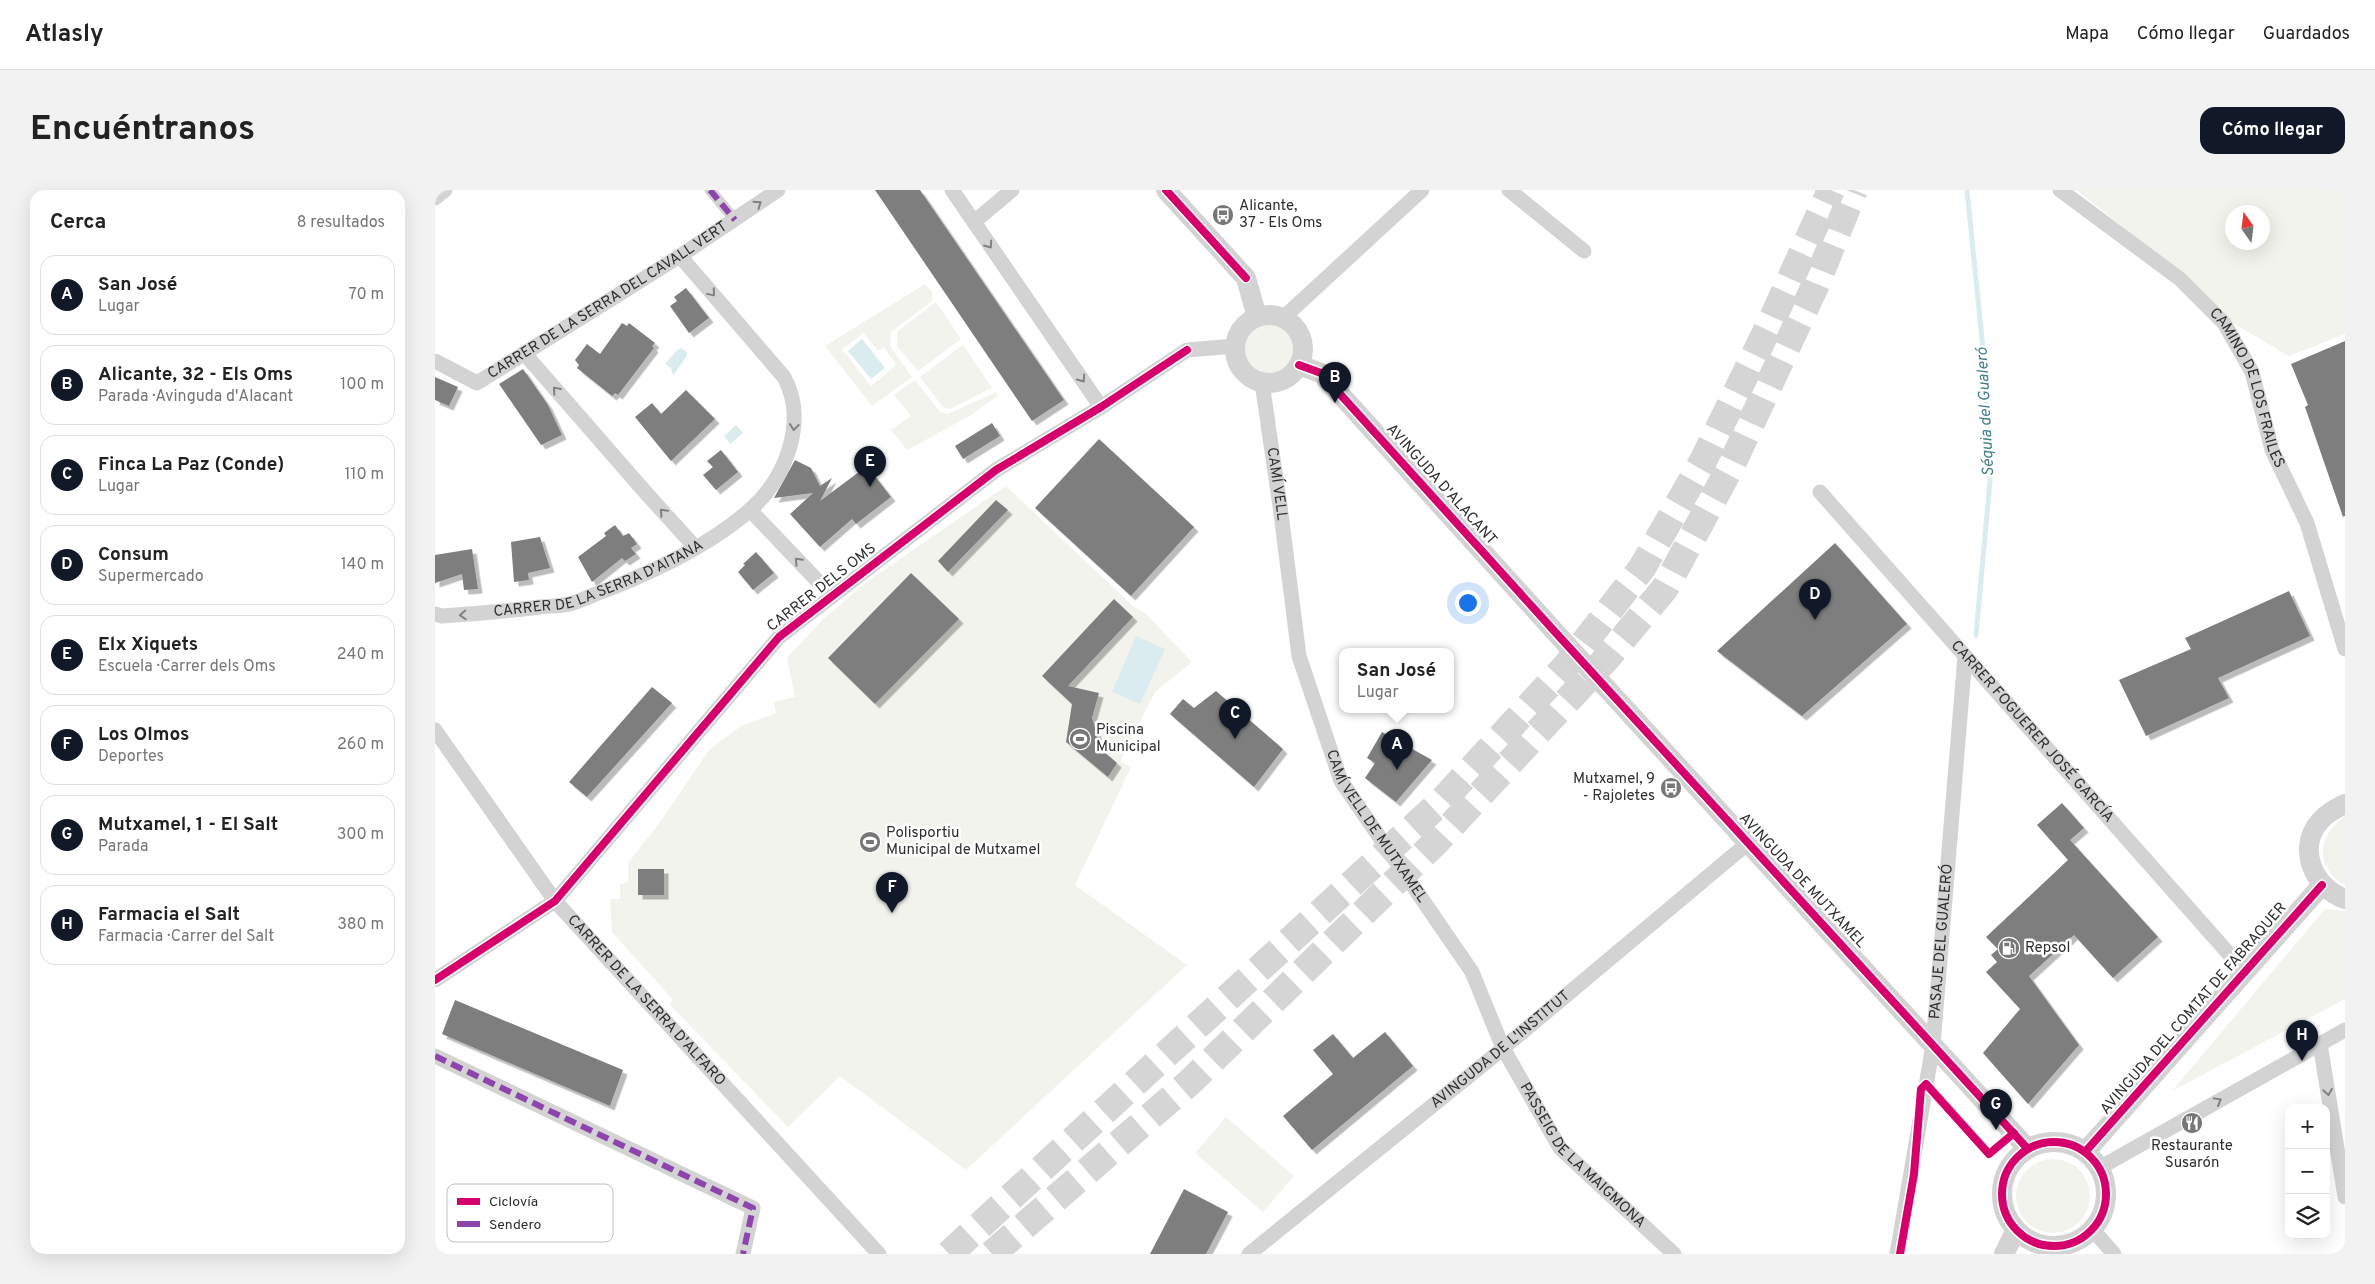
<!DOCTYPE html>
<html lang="es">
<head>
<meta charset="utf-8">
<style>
	:root { --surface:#fff; --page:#f2f2f2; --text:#222; --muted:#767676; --line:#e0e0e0; --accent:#111827 }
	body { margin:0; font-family:Overpass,sans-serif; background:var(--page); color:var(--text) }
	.controls { position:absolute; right:15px; bottom:15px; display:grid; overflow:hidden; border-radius:10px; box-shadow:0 5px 20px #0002 }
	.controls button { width:45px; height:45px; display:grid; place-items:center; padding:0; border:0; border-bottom:1px solid var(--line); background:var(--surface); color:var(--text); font:25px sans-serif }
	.compass { position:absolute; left:1790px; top:15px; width:45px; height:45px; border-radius:50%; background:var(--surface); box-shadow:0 5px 20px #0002; rotate:346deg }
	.you { position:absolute; left:1032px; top:412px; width:18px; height:18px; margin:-12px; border:4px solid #fff; border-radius:50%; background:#1a73e8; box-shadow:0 0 0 8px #1a73e833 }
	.badge { display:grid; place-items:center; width:32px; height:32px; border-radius:50%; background:var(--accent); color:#fff; font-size:16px; font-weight:700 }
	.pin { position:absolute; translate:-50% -41px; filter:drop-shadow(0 1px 2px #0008) }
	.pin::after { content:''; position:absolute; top:26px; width:18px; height:15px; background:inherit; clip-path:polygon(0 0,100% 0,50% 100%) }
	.popup { position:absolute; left:904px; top:458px; width:115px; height:65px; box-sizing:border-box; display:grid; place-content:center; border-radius:10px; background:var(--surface); filter:drop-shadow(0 1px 4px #0005); font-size:16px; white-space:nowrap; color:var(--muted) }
	.popup b { font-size:19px; color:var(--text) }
	.popup::after { content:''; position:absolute; left:50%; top:100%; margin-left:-10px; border:10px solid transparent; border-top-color:var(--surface) }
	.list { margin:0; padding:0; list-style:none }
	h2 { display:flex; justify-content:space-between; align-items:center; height:65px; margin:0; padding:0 20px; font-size:21px }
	h2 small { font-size:16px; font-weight:400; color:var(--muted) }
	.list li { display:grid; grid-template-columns:32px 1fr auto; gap:15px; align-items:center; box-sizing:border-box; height:80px; margin:0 10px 10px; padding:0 10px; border:1px solid var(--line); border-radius:15px }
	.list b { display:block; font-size:19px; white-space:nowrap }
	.list p { margin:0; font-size:16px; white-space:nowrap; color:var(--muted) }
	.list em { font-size:16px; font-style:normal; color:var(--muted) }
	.icon { flex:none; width:28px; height:28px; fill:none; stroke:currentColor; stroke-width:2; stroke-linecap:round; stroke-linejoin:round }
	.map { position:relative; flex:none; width:1910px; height:1064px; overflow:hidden; border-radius:15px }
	header { display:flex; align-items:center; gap:30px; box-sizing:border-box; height:70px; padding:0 25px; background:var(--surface); border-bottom:1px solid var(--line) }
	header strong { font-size:24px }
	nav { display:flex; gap:28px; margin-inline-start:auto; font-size:18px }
	.intro { display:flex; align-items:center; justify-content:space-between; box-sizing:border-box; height:120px; padding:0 30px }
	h1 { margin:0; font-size:35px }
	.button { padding:12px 22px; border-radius:15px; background:var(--accent); color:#fff; font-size:18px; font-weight:700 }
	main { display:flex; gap:30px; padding:0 30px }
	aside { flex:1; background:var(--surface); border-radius:15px; box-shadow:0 5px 20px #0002 }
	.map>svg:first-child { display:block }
	.green { fill:#f2f3ec; fill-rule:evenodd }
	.water { fill:#daecef }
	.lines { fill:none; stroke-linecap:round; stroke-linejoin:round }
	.stream { stroke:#daecef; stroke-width:5 }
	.building { fill:#7e7e7e; filter:url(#shadow) }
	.motorway-tunnel { stroke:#d5d5d5; stroke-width:28; stroke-dasharray:28 14; stroke-linecap:butt }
	.pedestrian { stroke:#d3d3d3; stroke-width:11 }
	.minor { stroke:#d3d3d3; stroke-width:15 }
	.tertiary { stroke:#d3d3d3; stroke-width:20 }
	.quiet { stroke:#8e44ad; stroke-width:6; stroke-dasharray:12 6; stroke-linecap:butt }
	.cycleway-casing { stroke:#fff; stroke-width:11 }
	.cycleway { stroke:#d6006c; stroke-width:8 }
	.oneway { stroke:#808080 }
	.labels { text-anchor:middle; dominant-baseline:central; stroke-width:5; stroke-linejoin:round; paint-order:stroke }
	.poi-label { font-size:15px; fill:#2e2e2e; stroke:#fff; text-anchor:start }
	.street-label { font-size:15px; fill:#2e2e2e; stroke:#fff }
	.water-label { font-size:16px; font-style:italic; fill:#427f89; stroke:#fff }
	.key { fill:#fff; stroke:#c0c0c0; stroke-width:1 }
	.key-label { font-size:14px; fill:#2e2e2e }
</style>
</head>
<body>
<header>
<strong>Atlasly</strong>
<nav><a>Mapa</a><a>Cómo llegar</a><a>Guardados</a></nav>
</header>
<div class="intro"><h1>Encuéntranos</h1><a class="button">Cómo llegar</a></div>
<main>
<aside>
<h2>Cerca<small>8 resultados</small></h2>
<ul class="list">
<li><span class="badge">A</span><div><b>San José</b><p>Lugar</p></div><em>70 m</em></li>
<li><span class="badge">B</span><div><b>Alicante, 32 - Els Oms</b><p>Parada · Avinguda d'Alacant</p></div><em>100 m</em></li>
<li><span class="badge">C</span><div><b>Finca La Paz (Conde)</b><p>Lugar</p></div><em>110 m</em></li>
<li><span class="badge">D</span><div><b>Consum</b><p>Supermercado</p></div><em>140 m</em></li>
<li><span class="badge">E</span><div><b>Elx Xiquets</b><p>Escuela · Carrer dels Oms</p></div><em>240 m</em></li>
<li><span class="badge">F</span><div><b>Los Olmos</b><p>Deportes</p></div><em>260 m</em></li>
<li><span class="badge">G</span><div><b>Mutxamel, 1 - El Salt</b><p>Parada</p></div><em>300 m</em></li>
<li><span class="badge">H</span><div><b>Farmacia el Salt</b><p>Farmacia · Carrer del Salt</p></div><em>380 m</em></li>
</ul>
</aside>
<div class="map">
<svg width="1910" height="1064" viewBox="0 0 1910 1064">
	<defs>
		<filter id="shadow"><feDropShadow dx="4.5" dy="4.5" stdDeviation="0" flood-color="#0004"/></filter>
	</defs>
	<rect width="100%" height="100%" fill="#fff"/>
	<g class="green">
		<path d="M1642,0h268v144l-56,22 -58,-34 -45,-44zM1798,22h30v30h-30z"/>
		<path d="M490,94l7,8v9l-41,31 -1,14 22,31 -40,29 -47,-60zM429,143l14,18 6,-4 12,18 -25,21 -29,-37z"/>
		<polygon points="501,112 526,149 483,181 462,156 463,141"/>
		<circle cx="834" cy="159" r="26"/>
		<polygon points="528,155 557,198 515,219 508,217 485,187"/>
		<polygon points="480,190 505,222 513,224 561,202 563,206 533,227 472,260 456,240 476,226 459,205"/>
		<polygon points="571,296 699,417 710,423 757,472 720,502 685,572 696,577 640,695 752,775 531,980 405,886 353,937 235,815 238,810 177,742 175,709 185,709 185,694 193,692 193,673 226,631 274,560 306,536 341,523 339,512 360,507 352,468 386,431 433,391"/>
		<path d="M1910,627v68c-31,-17 -28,-51 0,-68z"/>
		<polygon points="1890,719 1910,721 1910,809 1737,901"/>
		<polygon points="791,927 859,986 828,1022 760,963"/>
		<circle cx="1618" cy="1006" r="37"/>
	</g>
	<g class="water">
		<polygon points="427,149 450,178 436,189 413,161"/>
		<polygon points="247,158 252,163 251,167 238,186 236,178 230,174 242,160"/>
		<polygon points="301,235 308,243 295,254 289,246"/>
		<polygon points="701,446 730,459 705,514 677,502"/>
	</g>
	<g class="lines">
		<polyline class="stream" points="1532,0 1547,149 1555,291 1541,445"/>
	</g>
	<g class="building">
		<polygon points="440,0 485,0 629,210 597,231"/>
		<polygon points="251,98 274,128 254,143 235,116 242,111 239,107"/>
		<polygon points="187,133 192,136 194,133 220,153 217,156 219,158 183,205 180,203 177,206 142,178 144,175 140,170 152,154 165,164"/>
		<polygon points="1910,151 1910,326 1908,327 1870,217 1873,215 1856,174"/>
		<polygon points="88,179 113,215 127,245 106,255 64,194"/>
		<polygon points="0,187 23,197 14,216 0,210"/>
		<polygon points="251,200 280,229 236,271 200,227 217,213 226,224"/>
		<polygon points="557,233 565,246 528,269 520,256"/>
		<polygon points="664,249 759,337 696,406 600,318"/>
		<polygon points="286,260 303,282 281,300 268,285 278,277 272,271"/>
		<polygon points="360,270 376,278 385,296 397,288 385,311 432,276 456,307 421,334 417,329 385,357 355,324 378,303 339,308"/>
		<polygon points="561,310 573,320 513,382 503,371"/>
		<polygon points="180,335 188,346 194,343 202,354 196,358 201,364 190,371 187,368 157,392 143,367 171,346 169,343"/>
		<polygon points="105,347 115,378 93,383 94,390 79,392 76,352"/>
		<polygon points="1400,353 1472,434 1367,526 1282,461"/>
		<polygon points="37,359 43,399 29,400 27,384 0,393 0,365"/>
		<polygon points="321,362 339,383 318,400 303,382 310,375 308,374"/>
		<polygon points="476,383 524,429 440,514 393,468"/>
		<polygon points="1854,401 1875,446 1783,488 1794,508 1711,546 1684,490 1756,459 1750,448"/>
		<polygon points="679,409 698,427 633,496 664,503 657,528 667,560 682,573 673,587 631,552 637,514 607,486"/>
		<polygon points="217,497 237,513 152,607 134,592"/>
		<polygon points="781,501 848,559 819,597 735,524 748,509 759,518"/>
		<polygon points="947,542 997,570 961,612 930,588 940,573 932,568"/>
		<polygon points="1627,613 1649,638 1635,650 1723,747 1678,788 1639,745 1594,786 1644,855 1593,914 1548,863 1585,819 1551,782 1562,772 1556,765 1563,759 1551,747 1633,670 1602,635"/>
		<rect x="203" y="679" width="26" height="26"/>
		<polygon points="20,810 188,880 175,916 7,844"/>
		<polygon points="950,842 978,876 877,960 848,926 898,884 878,860 898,844 918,868"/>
		<polygon points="749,999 793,1022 771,1064 715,1064"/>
	</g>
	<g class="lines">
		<g class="motorway-tunnel">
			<polyline points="514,1064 1008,610 1131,476 1207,378 1268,271 1337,130 1396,0"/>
			<polyline points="557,1064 755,892 1001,652 1171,469 1230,398 1296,276 1381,94 1419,0"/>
		</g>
		<polyline class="pedestrian" points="275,0 300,30"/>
		<g class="minor">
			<polyline points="517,0 666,217"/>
			<polyline points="1074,0 1149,61"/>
			<path id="s1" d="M1625,0l120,89 44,44 28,49 20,78 35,73 38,126"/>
			<polyline points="0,8 10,0"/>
			<polyline points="539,32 577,0"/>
			<polyline points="848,128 987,0"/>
			<polyline points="89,163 211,303 261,358"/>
			<path id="s2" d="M0,171l42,22 203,-127 98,-66"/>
			<path id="s3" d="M827,193l18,123 19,150 42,125 131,191 31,76 57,100 114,106"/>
			<path id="s4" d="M1385,302l425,480"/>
			<polyline points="315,320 397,406"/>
			<path id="s5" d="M0,424l7,2c33,-2 65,-5 98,-9 11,-1 23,-1 33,-4 12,-4 24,-10 36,-14 48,-19 102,-45 141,-79 36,-32 58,-89 34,-133l-104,-121"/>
			<path id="s6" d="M0,540l120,171 324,353"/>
			<polyline points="0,790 120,711 344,447 561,280 666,217 752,160 800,156"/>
			<polyline points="1885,854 1910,1007"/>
			<polyline points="0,866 318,1018 308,1064"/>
			<polyline points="1664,978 1910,840"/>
			<polyline points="1658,1040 1679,1064"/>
			<path id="s7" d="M814,1064l246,-199 253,-212"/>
			<path id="s8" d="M1462,1064l36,-209 32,-389"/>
		</g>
		<g class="tertiary">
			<polyline points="731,0 811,88 822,127"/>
			<circle cx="834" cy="159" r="34"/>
			<polyline points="864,175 886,183 1121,443 1592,958"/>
			<path d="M1910,614c-10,5 -18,9 -25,17 -24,28 -6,67 25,78"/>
			<circle cx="1619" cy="1004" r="52"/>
			<polyline points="1651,961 1887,695"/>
			<polyline points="1569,1064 1580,1042"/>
		</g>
		<g class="quiet">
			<polyline points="275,0 300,30"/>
			<polyline points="0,866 318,1018 308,1064"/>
		</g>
		<g class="cycleway-casing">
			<g id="cycleway">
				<polyline points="731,0 811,88"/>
				<polyline points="864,175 886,183 1121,443 1592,958"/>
				<polyline points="0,790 120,711 344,447 561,280 666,217 752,160"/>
				<circle cx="1619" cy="1004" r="52"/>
				<polyline points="1651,961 1887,695"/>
				<polyline points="1465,1064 1479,984 1486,899 1491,894 1554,964 1579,943"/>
			</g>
		</g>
		<use href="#cycleway" class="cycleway"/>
	</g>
	<defs><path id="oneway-chevron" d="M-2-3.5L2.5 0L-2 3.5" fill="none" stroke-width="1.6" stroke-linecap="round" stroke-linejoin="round" transform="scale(1.25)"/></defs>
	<g class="oneway">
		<use href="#oneway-chevron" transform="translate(323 14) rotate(-35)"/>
		<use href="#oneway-chevron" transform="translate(554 55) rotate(55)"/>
		<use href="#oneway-chevron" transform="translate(277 103) rotate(50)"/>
		<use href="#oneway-chevron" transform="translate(647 189) rotate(55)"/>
		<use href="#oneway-chevron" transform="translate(121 200) rotate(-131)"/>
		<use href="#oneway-chevron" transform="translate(359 237) rotate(97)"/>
		<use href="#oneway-chevron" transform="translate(228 322) rotate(-133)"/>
		<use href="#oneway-chevron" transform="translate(363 371) rotate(-133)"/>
		<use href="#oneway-chevron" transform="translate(28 425) rotate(177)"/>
		<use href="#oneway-chevron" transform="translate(1893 902) rotate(81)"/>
		<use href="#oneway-chevron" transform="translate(1783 911) rotate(-29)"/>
	</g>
	<defs>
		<g id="bus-disc" transform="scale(1.125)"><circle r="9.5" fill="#777" stroke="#fff"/><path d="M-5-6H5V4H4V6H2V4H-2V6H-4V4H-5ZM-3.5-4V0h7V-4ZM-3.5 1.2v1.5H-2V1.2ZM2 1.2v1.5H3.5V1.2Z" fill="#fff"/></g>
		<g id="stadium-disc" transform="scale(1.125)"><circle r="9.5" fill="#777" stroke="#fff"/><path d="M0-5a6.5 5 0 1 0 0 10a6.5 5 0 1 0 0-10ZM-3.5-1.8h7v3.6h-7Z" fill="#fff"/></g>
		<g id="fuel-disc" transform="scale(1.125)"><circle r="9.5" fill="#777" stroke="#fff"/><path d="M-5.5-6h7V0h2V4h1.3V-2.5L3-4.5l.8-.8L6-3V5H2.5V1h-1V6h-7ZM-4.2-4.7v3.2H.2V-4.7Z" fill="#fff"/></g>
		<g id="restaurant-disc" transform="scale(1.125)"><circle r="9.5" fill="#777" stroke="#fff"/><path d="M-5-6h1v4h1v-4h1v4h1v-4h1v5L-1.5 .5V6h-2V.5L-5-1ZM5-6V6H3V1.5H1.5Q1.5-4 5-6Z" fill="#fff"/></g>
	</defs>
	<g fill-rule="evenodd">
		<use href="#bus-disc" x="788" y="25"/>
		<use href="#stadium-disc" x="645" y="549"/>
		<use href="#bus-disc" x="1236" y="598"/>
		<use href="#stadium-disc" x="435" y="652"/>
		<use href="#fuel-disc" x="1574" y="758"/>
		<use href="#restaurant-disc" x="1757" y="933"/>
	</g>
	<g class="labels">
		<g class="poi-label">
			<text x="804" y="16">Alicante,<tspan x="804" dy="17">37 - Els Oms</tspan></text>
			<text x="661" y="540">Piscina<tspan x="661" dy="17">Municipal</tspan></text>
			<text x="1220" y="589" text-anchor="end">Mutxamel, 9<tspan x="1220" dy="17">- Rajoletes</tspan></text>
			<text x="451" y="643">Polisportiu<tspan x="451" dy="17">Municipal de Mutxamel</tspan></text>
			<text x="1590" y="758">Repsol</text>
			<text x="1757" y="956" text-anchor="middle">Restaurante<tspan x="1757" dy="17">Susarón</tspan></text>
		</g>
		<g class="street-label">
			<text stroke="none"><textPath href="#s2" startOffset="202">CARRER DE LA SERRA DEL CAVALL VERT</textPath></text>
			<text stroke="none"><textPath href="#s1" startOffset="281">CAMINO DE LOS FRAILES</textPath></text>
			<text stroke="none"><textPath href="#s3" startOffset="102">CAMÍ VELL</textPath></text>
			<text transform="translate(1006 295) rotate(48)">AVINGUDA D'ALACANT</text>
			<text stroke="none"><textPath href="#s5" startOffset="170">CARRER DE LA SERRA D'AITANA</textPath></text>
			<text transform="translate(387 398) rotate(-38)">CARRER DELS OMS</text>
			<text stroke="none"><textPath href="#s4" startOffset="320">CARRER FOGUERER JOSÉ GARCÍA</textPath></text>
			<text stroke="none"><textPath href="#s3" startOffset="464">CAMÍ VELL DE MUTXAMEL</textPath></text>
			<text transform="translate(1367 691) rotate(47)">AVINGUDA DE MUTXAMEL</text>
			<text stroke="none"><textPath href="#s8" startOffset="316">PASAJE DEL GUALERÓ</textPath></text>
			<text stroke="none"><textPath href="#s6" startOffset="344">CARRER DE LA SERRA D'ALFARO</textPath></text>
			<text transform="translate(1759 819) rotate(-49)">AVINGUDA DEL COMTAT DE FABRAQUER</text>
			<text stroke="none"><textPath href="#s7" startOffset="324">AVINGUDA DE L'INSTITUT</textPath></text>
			<text stroke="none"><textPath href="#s3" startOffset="856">PASSEIG DE LA MAIGMONA</textPath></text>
		</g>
		<g class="water-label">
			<text transform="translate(1551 222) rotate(-93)">Séquia del Gualeró</text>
		</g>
	</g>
	<rect x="12" y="994" width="166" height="58" rx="8" class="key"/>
	<rect x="22" y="1008" width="23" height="7" fill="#d6006c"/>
	<rect x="22" y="1031" width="23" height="6" fill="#8e44ad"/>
	<g class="key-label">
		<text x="54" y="1016">Ciclovía</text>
		<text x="54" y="1039">Sendero</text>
	</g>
</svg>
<div class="controls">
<button>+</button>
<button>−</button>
<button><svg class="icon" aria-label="layers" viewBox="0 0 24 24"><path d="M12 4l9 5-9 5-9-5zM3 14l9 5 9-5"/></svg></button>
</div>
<svg class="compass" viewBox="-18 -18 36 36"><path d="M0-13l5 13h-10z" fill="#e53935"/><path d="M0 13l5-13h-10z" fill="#767676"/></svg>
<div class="you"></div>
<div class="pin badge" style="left:962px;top:580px">A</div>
<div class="popup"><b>San José</b>Lugar</div>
<div class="pin badge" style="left:900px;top:213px">B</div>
<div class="pin badge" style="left:800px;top:549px">C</div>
<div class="pin badge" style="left:1380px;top:430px">D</div>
<div class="pin badge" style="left:435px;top:297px">E</div>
<div class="pin badge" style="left:457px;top:723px">F</div>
<div class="pin badge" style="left:1561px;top:940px">G</div>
<div class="pin badge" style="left:1867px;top:871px">H</div>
</div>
</main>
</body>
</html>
